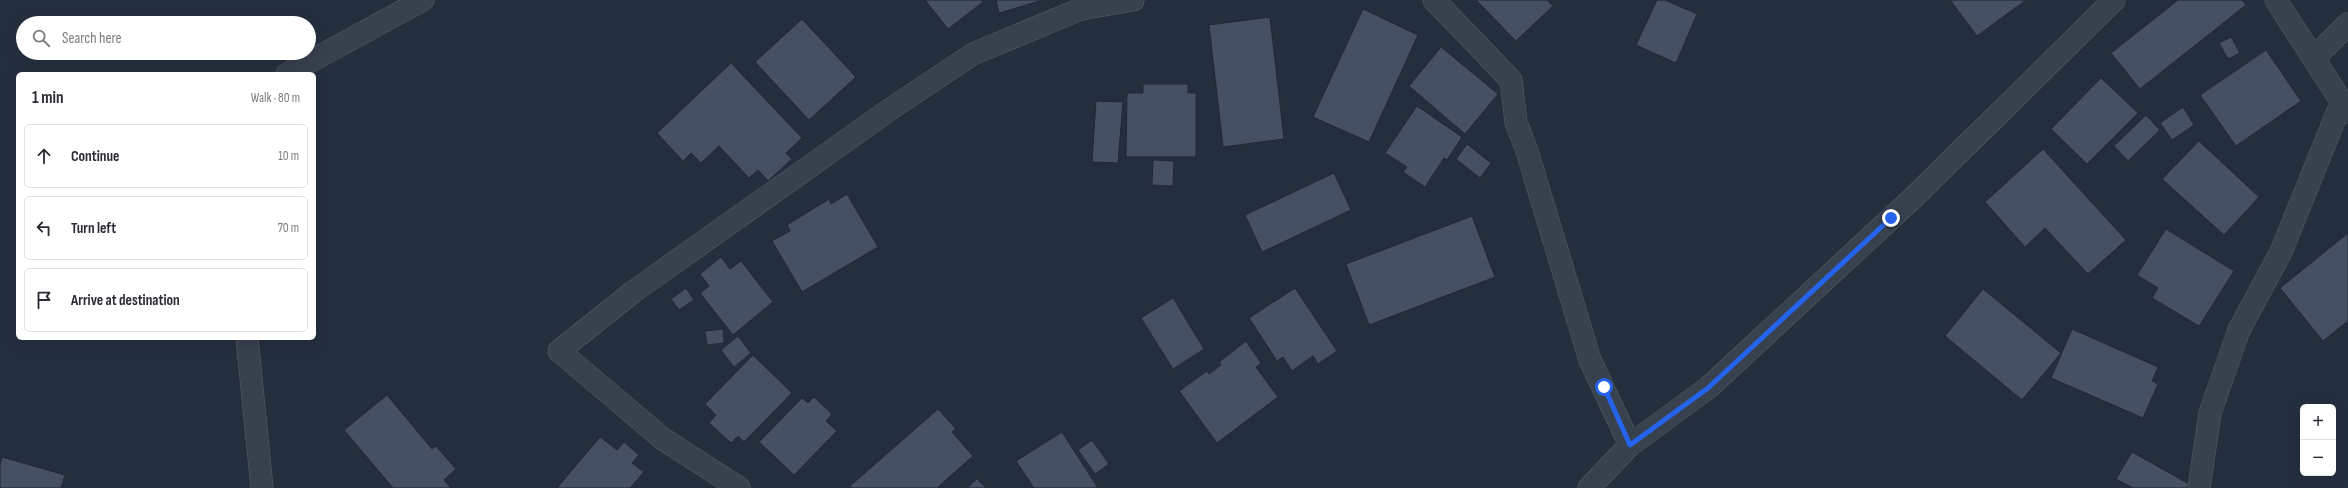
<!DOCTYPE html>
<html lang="en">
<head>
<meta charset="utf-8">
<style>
	:root { --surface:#fff; --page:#f2f2f3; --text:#2b2b33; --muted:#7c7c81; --line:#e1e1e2 }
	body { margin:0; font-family:"Sofia Sans Condensed",sans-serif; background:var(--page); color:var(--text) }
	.controls { position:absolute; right:12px; bottom:12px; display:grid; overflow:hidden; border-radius:6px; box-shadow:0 4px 16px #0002 }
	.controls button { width:36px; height:36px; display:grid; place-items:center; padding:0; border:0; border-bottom:1px solid var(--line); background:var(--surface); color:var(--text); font:20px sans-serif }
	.stop { position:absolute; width:12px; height:12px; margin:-9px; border:3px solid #2563eb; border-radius:50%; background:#fff }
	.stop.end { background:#2563eb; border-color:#fff; box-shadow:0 1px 4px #0008 }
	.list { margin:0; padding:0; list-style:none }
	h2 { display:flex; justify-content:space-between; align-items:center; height:52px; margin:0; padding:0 16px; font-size:17px }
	h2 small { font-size:13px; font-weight:400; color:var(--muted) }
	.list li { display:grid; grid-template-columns:26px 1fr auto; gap:12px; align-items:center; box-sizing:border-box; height:64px; margin:0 8px 8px; padding:0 8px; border:1px solid var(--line); border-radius:6px }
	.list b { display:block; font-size:15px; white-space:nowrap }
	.list em { font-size:13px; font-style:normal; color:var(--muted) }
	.icon { flex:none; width:22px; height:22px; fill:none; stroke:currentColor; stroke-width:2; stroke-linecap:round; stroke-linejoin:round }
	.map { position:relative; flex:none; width:2348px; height:488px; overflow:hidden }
	.search { position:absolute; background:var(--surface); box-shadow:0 4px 16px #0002; left:16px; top:16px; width:300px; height:44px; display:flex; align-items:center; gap:10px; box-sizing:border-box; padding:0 14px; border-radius:22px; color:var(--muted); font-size:15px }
	.panel { position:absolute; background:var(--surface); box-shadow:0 4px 16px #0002; left:16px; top:72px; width:300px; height:268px; border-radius:6px }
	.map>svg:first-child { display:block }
	.building { fill:#455162; stroke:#1f2835 }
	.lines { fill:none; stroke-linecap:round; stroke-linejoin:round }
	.minor-casing { stroke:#565f6c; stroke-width:23 }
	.minor { stroke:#38414e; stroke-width:22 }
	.route { stroke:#2563eb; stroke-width:5 }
</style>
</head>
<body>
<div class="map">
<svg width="2348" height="488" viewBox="0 0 2348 488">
	<rect width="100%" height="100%" fill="#242f3e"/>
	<g class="building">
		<polygon points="925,0 981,0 983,2 948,29"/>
		<polygon points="996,0 1043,0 999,13"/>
		<polygon points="1476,0 1547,0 1553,6 1516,41"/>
		<polygon points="1657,0 1665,0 1697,14 1676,63 1636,45"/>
		<polygon points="1950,0 2026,0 1977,36"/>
		<polygon points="2178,0 2242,0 2246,5 2140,89 2111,53"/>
		<polygon points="1363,9 1418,35 1369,142 1313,117"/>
		<polygon points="1270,17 1284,139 1223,147 1209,25"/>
		<polygon points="802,19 856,77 809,120 755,62"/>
		<polygon points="2231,37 2240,53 2228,59 2219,43"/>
		<polygon points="1441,47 1498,94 1465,134 1409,86"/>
		<polygon points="2266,50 2301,101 2236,146 2200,95"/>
		<polygon points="731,63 802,138 786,153 792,159 768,181 758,170 749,178 719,146 701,163 691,153 683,161 657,133"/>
		<polygon points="2101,78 2138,113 2087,164 2051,129"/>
		<polygon points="1143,84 1188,84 1188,93 1196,93 1196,157 1126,157 1127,93 1143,93"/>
		<polygon points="1096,101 1123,102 1118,163 1092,162"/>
		<polygon points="1417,106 1462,137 1447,160 1444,158 1425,187 1403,172 1407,167 1385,153"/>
		<polygon points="2183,107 2194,125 2172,140 2160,123"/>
		<polygon points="2146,115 2160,130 2128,161 2114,146"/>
		<polygon points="2199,141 2259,197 2224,235 2162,179"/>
		<polygon points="1467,144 1491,163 1480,178 1456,159"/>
		<polygon points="2043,149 2126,240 2088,274 2045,228 2025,247 1985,202"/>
		<polygon points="1153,160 1174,161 1173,186 1152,185"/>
		<polygon points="1334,173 1351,210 1262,252 1245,215"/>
		<polygon points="847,194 878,247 802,292 772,241 790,231 787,225 829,199 831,204"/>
		<polygon points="1472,216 1495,277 1369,325 1346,264"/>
		<polygon points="2166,229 2234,271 2199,326 2152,298 2158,288 2137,275"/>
		<polygon points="2348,233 2348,321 2323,341 2280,288"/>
		<polygon points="721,257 730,269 741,261 773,302 733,335 700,293 709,286 700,274"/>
		<polygon points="686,288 694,300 679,310 671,299"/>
		<polygon points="1295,288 1337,351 1318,364 1313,356 1292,371 1283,357 1277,361 1249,318"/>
		<polygon points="1983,289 2061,353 2022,400 1945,336"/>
		<polygon points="1173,298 1204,349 1173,369 1141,318"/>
		<polygon points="723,329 724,343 707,345 705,331"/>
		<polygon points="2072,329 2158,367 2152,381 2158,384 2143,418 2051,378"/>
		<polygon points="738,336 751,353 734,367 721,350"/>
		<polygon points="1246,341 1261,363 1256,367 1278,397 1217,443 1179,391 1207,371 1209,374 1221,365 1219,362"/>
		<polygon points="753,355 792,393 744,442 738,436 731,443 709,423 716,415 705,404"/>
		<polygon points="387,395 432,449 436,446 456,469 444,480 451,488 393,488 344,430"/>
		<polygon points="814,397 832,414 826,421 837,431 794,475 759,442 802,398 808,403"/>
		<polygon points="938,409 956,429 952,432 973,456 937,488 852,488 850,486"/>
		<polygon points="1062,432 1098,488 1034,488 1016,461"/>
		<polygon points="600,437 617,450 624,442 639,455 632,463 644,472 630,488 557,488"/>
		<polygon points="1092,440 1109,464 1095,474 1078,450"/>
		<polygon points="2132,452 2189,484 2186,488 2133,488 2116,479"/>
		<polygon points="2,457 65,475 61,488 0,488 0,465"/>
		<polygon points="977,479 986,488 967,488"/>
	</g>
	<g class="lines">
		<g class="minor-casing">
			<g id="minor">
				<polyline points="1434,0 1511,80 1516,122 1527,151 1590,360 1630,445"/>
				<polyline points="2276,0 2348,112"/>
				<polyline points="2314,58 2348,24"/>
				<polyline points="287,74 423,0"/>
				<polyline points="247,338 262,488"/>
				<polyline points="739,488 663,439 559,351 633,292 889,110 973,54 1081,9 1133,0"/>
				<polyline points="1589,488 1630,445 1708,388 1914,197 2114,0"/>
				<polyline points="2199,488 2210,413 2239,330 2281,252 2342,101"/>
			</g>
		</g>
		<use href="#minor" class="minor"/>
	</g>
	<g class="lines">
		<polyline class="route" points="1604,387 1630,445 1708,388 1891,218"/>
	</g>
</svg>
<div class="controls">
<button>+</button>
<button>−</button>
</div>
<div class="stop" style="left:1604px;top:387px"></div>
<div class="stop end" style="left:1891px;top:218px"></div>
<div class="search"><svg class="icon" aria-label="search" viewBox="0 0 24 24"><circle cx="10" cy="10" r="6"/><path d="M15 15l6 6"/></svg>Search here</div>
<section class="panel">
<h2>1 min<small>Walk · 80 m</small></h2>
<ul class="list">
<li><svg class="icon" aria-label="ahead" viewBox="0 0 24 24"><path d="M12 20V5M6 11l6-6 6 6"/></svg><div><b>Continue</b></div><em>10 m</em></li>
<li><svg class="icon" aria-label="left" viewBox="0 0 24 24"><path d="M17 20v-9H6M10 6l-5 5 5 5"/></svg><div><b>Turn left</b></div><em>70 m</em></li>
<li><svg class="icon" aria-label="arrive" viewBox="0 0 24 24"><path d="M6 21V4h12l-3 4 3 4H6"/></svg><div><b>Arrive at destination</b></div></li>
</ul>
</section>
</div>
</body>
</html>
